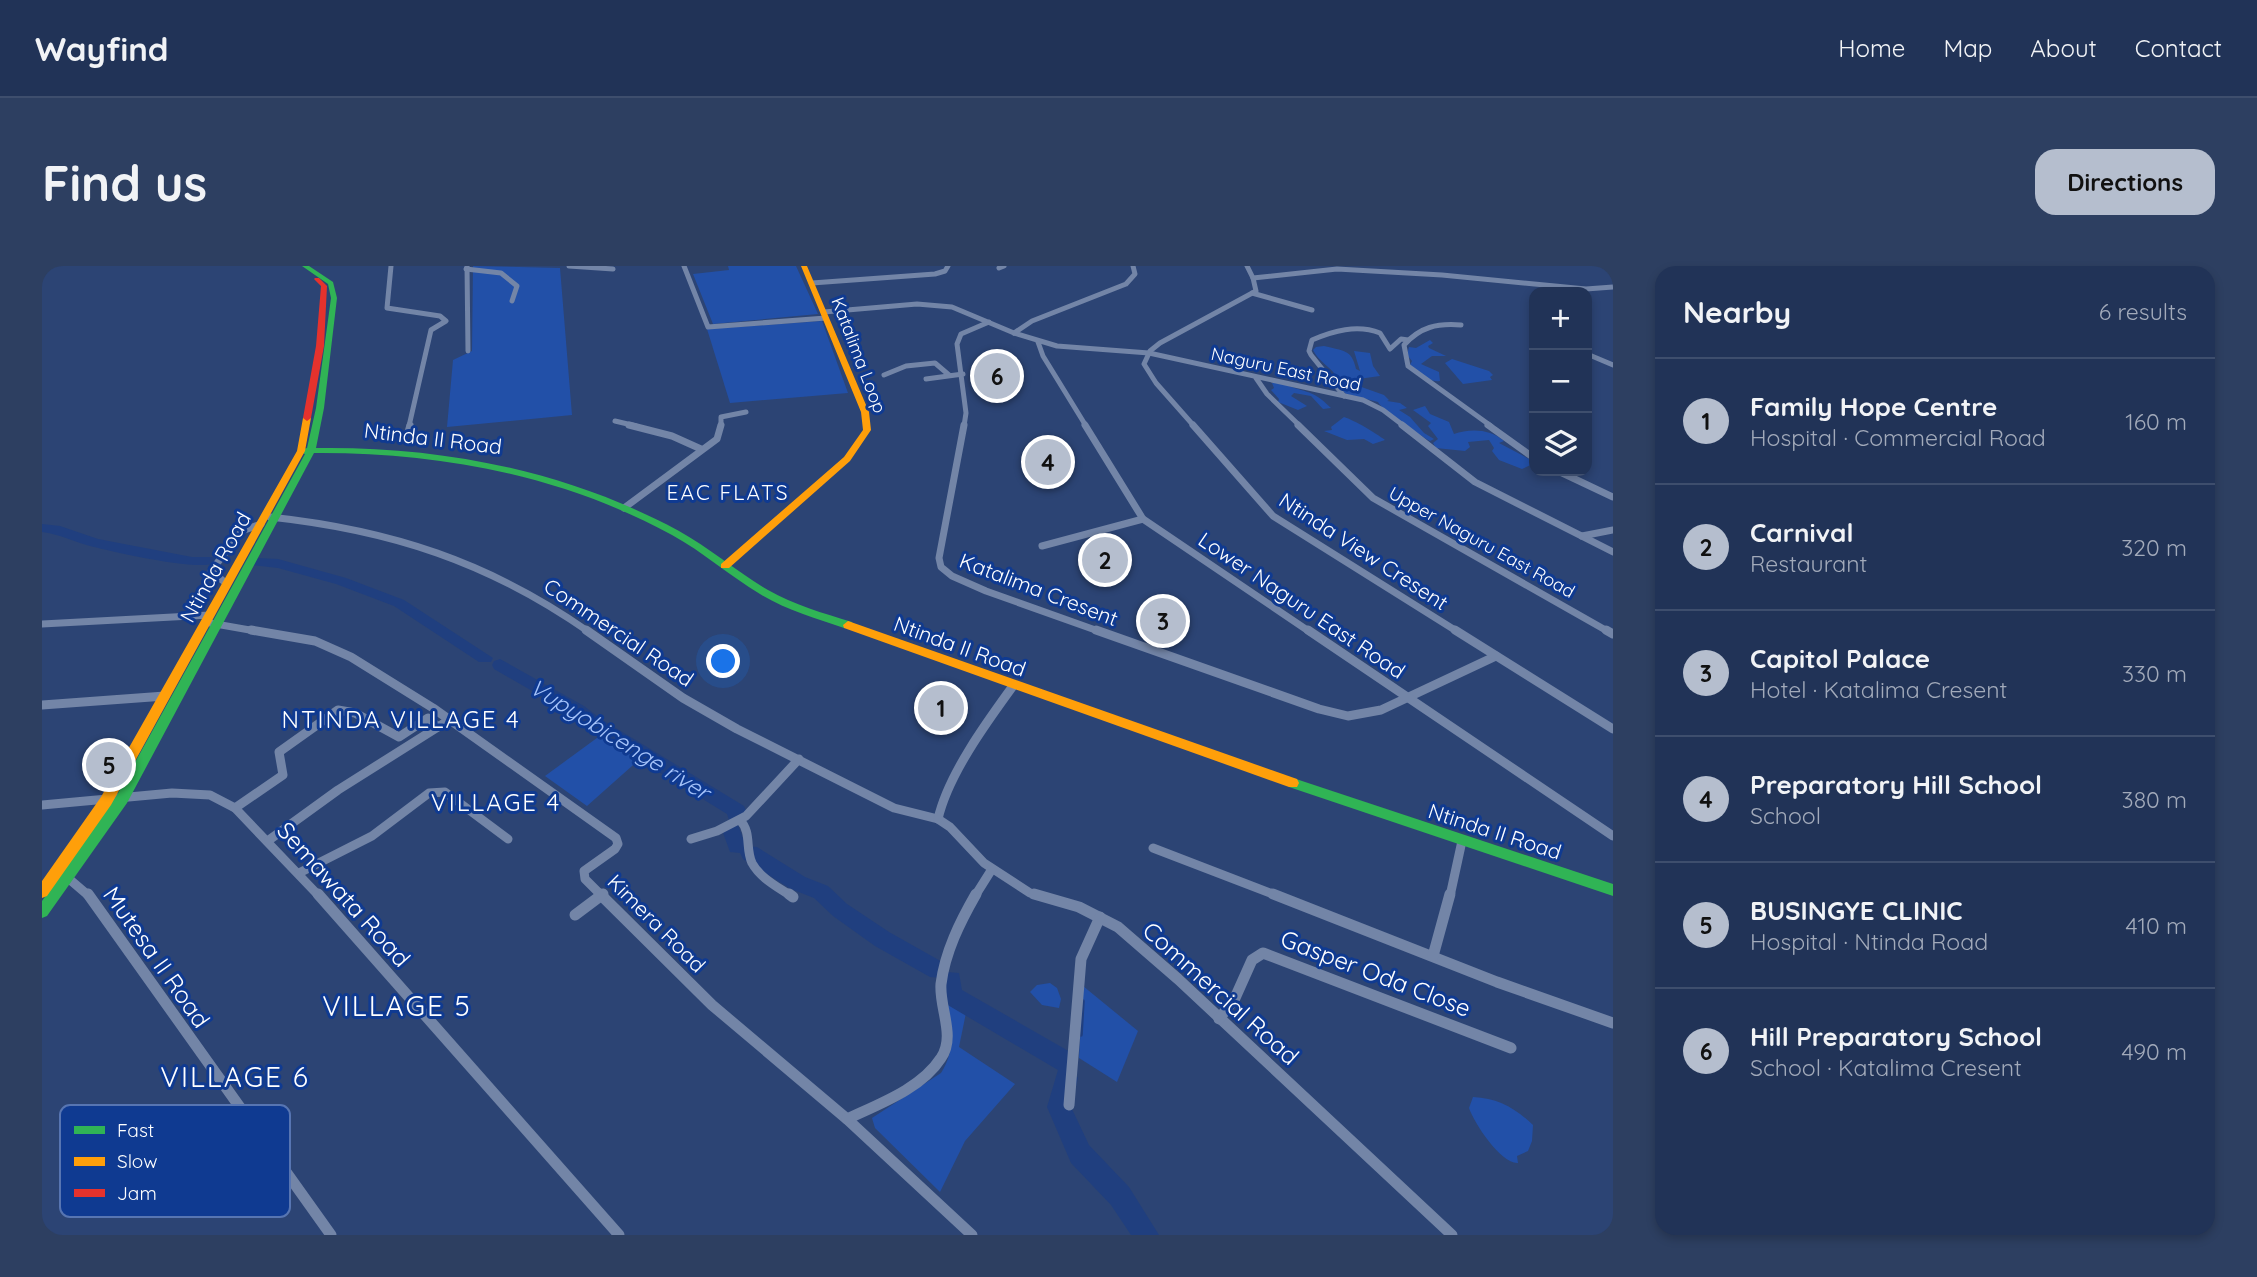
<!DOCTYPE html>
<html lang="en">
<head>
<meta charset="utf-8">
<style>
	:root { --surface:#213357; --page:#2d3f61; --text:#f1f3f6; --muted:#a2aaba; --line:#3e4e6d; --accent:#b5bece }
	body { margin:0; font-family:Quicksand,sans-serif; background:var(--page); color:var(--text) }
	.controls { position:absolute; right:21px; top:21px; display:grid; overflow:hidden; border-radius:14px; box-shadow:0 4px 10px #0003 }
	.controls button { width:63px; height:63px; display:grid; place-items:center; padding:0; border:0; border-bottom:2px solid var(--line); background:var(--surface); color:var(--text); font:35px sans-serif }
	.you { position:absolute; left:682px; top:396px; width:24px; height:24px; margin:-18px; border:5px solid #fff; border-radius:50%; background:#1a73e8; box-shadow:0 0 0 10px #1a73e833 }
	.badge { display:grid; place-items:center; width:46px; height:46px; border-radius:50%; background:var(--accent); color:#111; font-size:23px; font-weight:700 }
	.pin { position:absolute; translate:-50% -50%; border:4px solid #fff; box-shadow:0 2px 7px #0006 }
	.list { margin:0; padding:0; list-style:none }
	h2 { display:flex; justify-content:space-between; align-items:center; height:91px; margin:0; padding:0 28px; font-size:30px }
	h2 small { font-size:23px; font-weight:400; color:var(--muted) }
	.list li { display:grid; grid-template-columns:46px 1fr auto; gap:21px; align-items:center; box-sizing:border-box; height:126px; padding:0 28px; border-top:2px solid var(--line) }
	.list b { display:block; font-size:26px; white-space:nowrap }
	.list p { margin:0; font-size:23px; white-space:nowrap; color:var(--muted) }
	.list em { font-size:23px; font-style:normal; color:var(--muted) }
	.icon { flex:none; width:38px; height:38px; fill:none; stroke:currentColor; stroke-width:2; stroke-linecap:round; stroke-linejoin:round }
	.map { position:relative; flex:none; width:1571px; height:969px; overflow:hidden; border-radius:21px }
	header { display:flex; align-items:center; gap:42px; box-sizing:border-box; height:98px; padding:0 35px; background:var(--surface); border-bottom:2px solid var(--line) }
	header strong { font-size:33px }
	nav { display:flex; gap:38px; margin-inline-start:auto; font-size:24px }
	.intro { display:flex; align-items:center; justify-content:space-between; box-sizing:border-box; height:168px; padding:0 42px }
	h1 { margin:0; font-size:49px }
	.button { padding:18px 32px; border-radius:21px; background:var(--accent); color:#111; font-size:24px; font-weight:700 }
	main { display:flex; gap:42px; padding:0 42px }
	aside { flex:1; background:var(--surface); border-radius:21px; box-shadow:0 4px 10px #0003 }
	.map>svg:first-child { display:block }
	.green { fill:#2250a8 }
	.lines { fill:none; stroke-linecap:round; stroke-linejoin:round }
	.stream { stroke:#203f7f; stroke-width:3.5 }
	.river { fill:#203f7f; fill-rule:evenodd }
	.street-far3 { stroke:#7385a7; stroke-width:5 }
	.street-far2 { stroke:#7385a7; stroke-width:7 }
	.street-far1 { stroke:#7385a7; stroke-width:9 }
	.street { stroke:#7385a7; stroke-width:11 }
	.fast { fill:#30b455; fill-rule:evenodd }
	.slow { fill:#ff9f0a; fill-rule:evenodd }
	.jam { fill:#e5322d; fill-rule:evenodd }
	.labels { text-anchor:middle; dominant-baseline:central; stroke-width:6; stroke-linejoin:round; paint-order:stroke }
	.far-street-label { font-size:18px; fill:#fff; stroke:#0f3a91 }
	.street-label { font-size:21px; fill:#fff; stroke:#0f3a91 }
	.far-quarter-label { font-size:21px; letter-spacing:2px; fill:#fff; stroke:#0f3a91 }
	.water-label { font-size:23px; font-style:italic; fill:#a5c3fa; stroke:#0f3a91 }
	.quarter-label { font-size:24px; letter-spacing:2px; fill:#fff; stroke:#0f3a91 }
	.near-street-label { font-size:24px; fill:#fff; stroke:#0f3a91 }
	.near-quarter-label { font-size:28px; letter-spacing:2px; fill:#fff; stroke:#0f3a91 }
	.key { fill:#0f3a91; stroke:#5775b2; stroke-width:2 }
	.key-label { font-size:19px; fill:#fff }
</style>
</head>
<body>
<header>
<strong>Wayfind</strong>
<nav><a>Home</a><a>Map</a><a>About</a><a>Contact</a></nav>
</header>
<div class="intro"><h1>Find us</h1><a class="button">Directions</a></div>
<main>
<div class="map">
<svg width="1571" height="969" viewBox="0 0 1571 969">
	<rect width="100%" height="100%" fill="#2c4474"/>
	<g class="green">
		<polygon points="431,0 518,2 530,149 405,161 411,94 430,85"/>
		<polygon points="686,0 754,0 776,48 671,58 651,8 687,4"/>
		<polygon points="780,55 806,127 688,137 665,63"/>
		<path d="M1388,74l3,3 -5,3 1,2 17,8h-14l-11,8 18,8 1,9c-12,2 -21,-9 -30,-16l2,-4 -5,-6 2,-8 7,1z"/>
		<path d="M1282,80c19,5 28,3 32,23l4,2 -6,-20 16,2 3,13 7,10 -29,4 2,4 31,11 5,5 -2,1 13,2 7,5 -8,2 11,7 14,16 10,6 -4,2c-11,-6 -48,-31 -52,-39l-32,-8 -11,-11 3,-5c-7,-11 -19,-16 -25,-28l3,-3z"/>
		<polygon points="1410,93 1447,105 1451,109 1448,111 1450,114 1421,118 1403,97"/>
		<path d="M1238,116c24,12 30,5 51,26l-8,1 -12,-13 -17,-3 -3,3 16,10 -9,4 -20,-8 1,-3 -8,-9 3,-2 -2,-5z"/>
		<path d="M1383,140l5,8 19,8 5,12c16,-6 37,-5 50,7l-5,2 32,17 2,4 -11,5 -23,-9 -7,-9 2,-3 -5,-8 -21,2 2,5 -5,4 -29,-3 -3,-5 5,-4 -10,-13 3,-3 -18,-13z"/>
		<path d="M1302,151c10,3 32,16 41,23l-12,4 -9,-5 -17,1 -23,-9 8,-1 -1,-3z"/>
		<polygon points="559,469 599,492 545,540 503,510"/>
		<polygon points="1008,717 1015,722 1019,733 1017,742 1000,739 988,726 995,719"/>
		<polygon points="1041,720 1096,765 1075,816 1037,792"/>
		<path d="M903,729l22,13 -8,39 56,37 -50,57 -25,51 -65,-64 -3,-10 69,-45c17,-27 9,-49 4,-78z"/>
		<path d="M1431,831c25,1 42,11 60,28l-1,16 -4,10 -11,5 1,7c-17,1 -44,-40 -49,-55z"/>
	</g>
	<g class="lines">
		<polyline class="stream" points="1039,769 1041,735"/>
		<g class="river">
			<path d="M0,258l18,2 38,13 94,18h21l7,4c-13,13 -105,-9 -126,-14 -18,-4 -34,-13 -52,-15z"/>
			<polygon points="215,292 236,293 304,312 362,334 451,392 449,396 437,396 352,340 294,318 236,302 210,299 208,296"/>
			<polygon points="458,393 542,440 559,453 702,540 704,545 701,554 694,557 687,554 685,548 547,463 530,448 452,403 450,399 452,395"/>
			<polygon points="689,556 696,559 704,580 715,581 763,611 786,620 805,638 847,666 902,697 905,706 917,707 920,724 1030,787 1033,795 1030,803 1036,812 1029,841 1047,879 1087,921 1117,969 1089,969 1069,939 1029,897 1005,841 1016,804 904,738 898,726 899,712 888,711 833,680 791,650 772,632 749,623 701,593 698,587 688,586 680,564 682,559"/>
		</g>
		<g class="street-far3">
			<polyline points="349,0 345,42 398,50 404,55 389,64 367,160"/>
			<polyline points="425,0 426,85"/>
			<polyline points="527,0 571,3"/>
			<polyline points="642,0 666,61 784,52"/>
			<polyline points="1205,0 1211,12"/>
			<polyline points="957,2 962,0"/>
			<polyline points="424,3 459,7 475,20 470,35"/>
			<polyline points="770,17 893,8 903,5 906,0"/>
			<polyline points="1210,27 1270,44"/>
			<polyline points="782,46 875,38 910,41 972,67 1015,80 1107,87 1321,134 1341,144 1362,160"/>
			<path d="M1419,59c-24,-2 -41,2 -57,20l4,21 83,60"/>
			<polyline points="972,67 990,55 1084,18 1093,8 1091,0"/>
			<polyline points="996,76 1001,90 1044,160"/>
			<polyline points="1545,88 1571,99"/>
			<polyline points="842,109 864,100 893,97 907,109"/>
			<polyline points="1214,112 1225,128 1258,160"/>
			<polyline points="884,113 921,108"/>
			<path d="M1302,130l-33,-41 -2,-4 3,-11c21,-9 45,-16 68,-7l10,16 11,-10 7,1"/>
			<polyline points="573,155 594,160"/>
			<polyline points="679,160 679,151 704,146"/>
			<polyline points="922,160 924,147 915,78 919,68 947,56"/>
			<polyline points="1152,160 1114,117 1102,98 1108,85 1118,77 1214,25 1211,12 1295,3 1400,9 1544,23 1571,21"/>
		</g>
		<g class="street-far2">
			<polyline points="587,159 630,170 659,183"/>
			<polyline points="922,159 897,292 899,301 910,310 944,325 1059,366"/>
			<polyline points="1043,159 1101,253 1268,366"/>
			<polyline points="1151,159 1231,250 1416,366"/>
			<polyline points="1256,159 1331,232 1567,366"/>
			<polyline points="1360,159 1433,216 1571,286"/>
			<polyline points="1446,159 1492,192"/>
			<polyline points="366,166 368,159"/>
			<polyline points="1516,205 1571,231"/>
			<polyline points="582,242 675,173 679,159"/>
			<path d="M228,251c121,13 219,45 319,115"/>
			<polyline points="1540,270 1571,264"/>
			<polyline points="1000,280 1101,253"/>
			<polyline points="185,318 169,305 200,265 219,258"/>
			<polyline points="168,357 219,366"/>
			<polyline points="0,358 168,349"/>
		</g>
		<g class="street-far1">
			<polyline points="209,364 273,375 309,391 391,442 574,572 576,578 573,583 542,605 543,613 560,630"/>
			<polyline points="544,364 641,432 695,463 852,542 896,553 908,561 942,597 988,627 998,630"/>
			<polyline points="1054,364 1277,443 1306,450 1339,444 1454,390"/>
			<polyline points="1266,364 1571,570"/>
			<polyline points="1413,364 1571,463"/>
			<polyline points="1564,364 1571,368"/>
			<polyline points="0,439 123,430"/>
			<polyline points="0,539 130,527 168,529 193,542 277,630"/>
			<polyline points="193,542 241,509 237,486 296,444 313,447 357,471 386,452 396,461"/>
			<path d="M896,553c10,-44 48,-96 75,-133"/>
			<path d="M698,554c12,13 5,28 12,43 8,15 26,24 39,33"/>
			<polyline points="649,573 675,565 704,550 757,493"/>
			<polyline points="227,574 296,524 407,454"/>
			<polyline points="1111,582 1236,630"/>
			<polyline points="257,607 330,570 387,527 403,526 466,573"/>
			<polyline points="26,612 47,630"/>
			<polyline points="558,630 561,628"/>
			<polyline points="933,630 950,603"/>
			<polyline points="1408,630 1420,575"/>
		</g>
		<g class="street">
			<polyline points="46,628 289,969"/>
			<polyline points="276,628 577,969"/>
			<polyline points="558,628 670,739 805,853 930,969"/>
			<polyline points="747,628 751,631"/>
			<polyline points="992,628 1037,641 1076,661 1136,713 1410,969"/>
			<polyline points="1231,628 1455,716 1571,757"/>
			<polyline points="533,649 561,628"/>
			<polyline points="1391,690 1408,628"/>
			<polyline points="1177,753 1193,732 1210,694 1221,687 1469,782"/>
			<polyline points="1027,839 1039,693 1058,651"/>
			<path d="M805,853c32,-15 74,-30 94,-61 15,-22 -2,-50 0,-74 4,-32 19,-62 35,-90"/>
		</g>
		<g class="fast">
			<path d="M260,0h7l24,16 4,16 -13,110 -8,40c126,-2 252,23 363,83 31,17 58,41 89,59 26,15 55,23 84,32l1,3 -1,3h-8c-28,-10 -58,-18 -84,-34 -30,-18 -57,-42 -88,-59 -110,-60 -234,-83 -358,-82l-187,350 -80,113 -5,2v-17l75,-106 188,-341 -8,-3 10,-3 9,-40 15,-110 -3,-14z"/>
			<polygon points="1251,512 1571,618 1571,630 1247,521 1245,517 1247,513"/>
		</g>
		<g class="slow">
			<polygon points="759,0 765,0 827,146 829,164 808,195 687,302 679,302 679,298 802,191 821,164 819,146"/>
			<polygon points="265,149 269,152 263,185 69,539 5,630 0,632 0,615 59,531 255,185 261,152"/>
			<polygon points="806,355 1255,513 1257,517 1255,521 1247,521 802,362 801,359"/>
		</g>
		<polygon class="jam" points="273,12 277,12 285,20 282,80 269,152 265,155 261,152 274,80 279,20 272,13"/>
	</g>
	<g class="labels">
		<g class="far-street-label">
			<text transform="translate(817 89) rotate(69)">Katalima Loop</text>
			<text transform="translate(1244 103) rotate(12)">Naguru East Road</text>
			<text transform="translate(1440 276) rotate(29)">Upper Naguru East Road</text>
		</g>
		<g class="street-label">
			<text transform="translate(391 172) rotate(7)">Ntinda II Road</text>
			<text transform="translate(1322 285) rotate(33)">Ntinda View Cresent</text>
			<text transform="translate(173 301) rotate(-61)">Ntinda Road</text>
			<text transform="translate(997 323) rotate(21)">Katalima Cresent</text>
			<text transform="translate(1260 339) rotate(34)">Lower Naguru East Road</text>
			<text transform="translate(577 366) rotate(34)">Commercial Road</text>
			<text transform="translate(918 380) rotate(20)">Ntinda II Road</text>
			<text transform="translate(1453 565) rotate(18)">Ntinda II Road</text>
			<text transform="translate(615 657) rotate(45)">Kimera Road</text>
		</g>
		<g class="far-quarter-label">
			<text x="686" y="226">EAC FLATS</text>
		</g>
		<g class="water-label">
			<text transform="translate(578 473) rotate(32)">Vupyobicenge river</text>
		</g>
		<g class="quarter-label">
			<text x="359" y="453">NTINDA VILLAGE 4</text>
			<text x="454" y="536">VILLAGE 4</text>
		</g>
		<g class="near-street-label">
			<text transform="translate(302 628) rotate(48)">Semawata Road</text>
			<text transform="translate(115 691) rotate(55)">Mutesa II Road</text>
			<text transform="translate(1334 707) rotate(21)">Gasper Oda Close</text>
			<text transform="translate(1179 727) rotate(42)">Commercial Road</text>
		</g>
		<g class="near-quarter-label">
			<text x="355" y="739">VILLAGE 5</text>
			<text x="193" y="810">VILLAGE 6</text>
		</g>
	</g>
	<rect x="18" y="839" width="230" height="112" rx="10" class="key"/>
	<rect x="32" y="860" width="31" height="8" fill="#30b455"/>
	<rect x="32" y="891" width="31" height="9" fill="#ff9f0a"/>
	<rect x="32" y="923" width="31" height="8" fill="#e5322d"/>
	<g class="key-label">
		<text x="75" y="871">Fast</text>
		<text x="75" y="902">Slow</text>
		<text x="75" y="934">Jam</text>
	</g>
</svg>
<div class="controls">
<button>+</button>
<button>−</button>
<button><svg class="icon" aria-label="layers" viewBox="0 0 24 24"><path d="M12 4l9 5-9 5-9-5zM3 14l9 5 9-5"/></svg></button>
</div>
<div class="you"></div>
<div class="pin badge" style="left:899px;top:442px">1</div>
<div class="pin badge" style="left:1063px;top:294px">2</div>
<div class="pin badge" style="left:1121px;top:355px">3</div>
<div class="pin badge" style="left:1006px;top:196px">4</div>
<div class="pin badge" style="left:67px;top:499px">5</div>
<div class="pin badge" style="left:955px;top:110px">6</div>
</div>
<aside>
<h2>Nearby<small>6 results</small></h2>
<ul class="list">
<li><span class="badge">1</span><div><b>Family Hope Centre</b><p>Hospital · Commercial Road</p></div><em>160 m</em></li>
<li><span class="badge">2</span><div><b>Carnival</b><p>Restaurant</p></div><em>320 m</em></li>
<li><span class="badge">3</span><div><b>Capitol Palace</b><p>Hotel · Katalima Cresent</p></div><em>330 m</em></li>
<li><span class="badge">4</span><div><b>Preparatory Hill School</b><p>School</p></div><em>380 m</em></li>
<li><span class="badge">5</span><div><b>BUSINGYE CLINIC</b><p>Hospital · Ntinda Road</p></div><em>410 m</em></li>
<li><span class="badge">6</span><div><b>Hill Preparatory School</b><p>School · Katalima Cresent</p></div><em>490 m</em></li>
</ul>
</aside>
</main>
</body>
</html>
